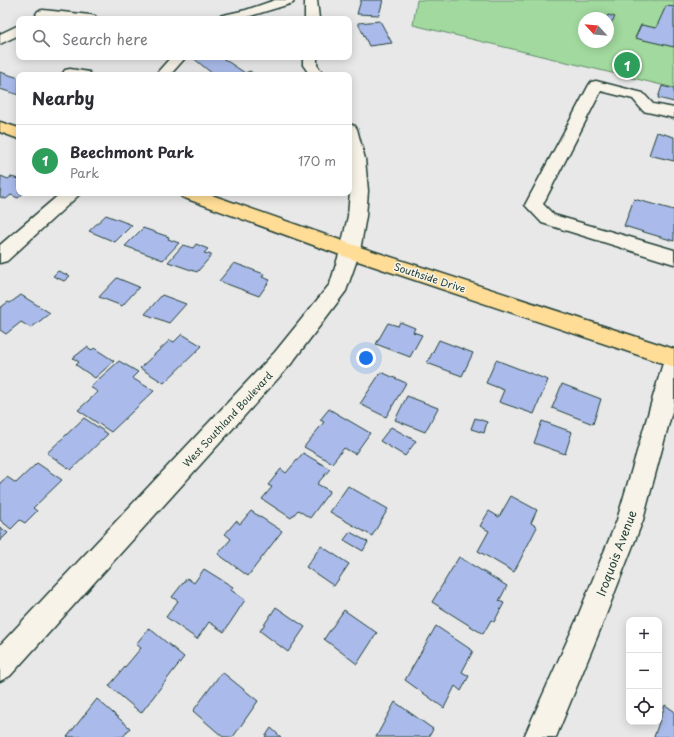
<!DOCTYPE html>
<html lang="en">
<head>
<meta charset="utf-8">
<style>
	:root { --surface:#fff; --page:#f7f7f7; --text:#2b2b33; --muted:#7c7c81; --line:#e1e1e2; --accent:#1f3d34 }
	body { margin:0; font-family:"Playpen Sans",sans-serif; background:var(--page); color:var(--text) }
	.controls { position:absolute; right:12px; bottom:12px; display:grid; overflow:hidden; border-radius:8px; box-shadow:0 2px 10px #0003 }
	.controls button { width:36px; height:36px; display:grid; place-items:center; padding:0; border:0; border-bottom:1px solid var(--line); background:var(--surface); color:var(--text); font:20px sans-serif }
	.compass { position:absolute; left:578px; top:12px; width:36px; height:36px; border-radius:50%; background:var(--surface); box-shadow:0 2px 10px #0003; rotate:296deg }
	.you { position:absolute; left:366px; top:358px; width:14px; height:14px; margin:-10px; border:3px solid #fff; border-radius:50%; background:#1a73e8; box-shadow:0 0 0 6px #1a73e833 }
	.badge { display:grid; place-items:center; width:26px; height:26px; border-radius:50%; background:var(--accent); color:#fff; font-size:13px; font-weight:700 }
	.pin { position:absolute; translate:-50% -50%; border:2px solid #fff; box-shadow:0 1px 4px #0006 }
	.list { margin:0; padding:0; list-style:none }
	h2 { display:flex; justify-content:space-between; align-items:center; height:52px; margin:0; padding:0 16px; font-size:17px }
	h2 small { font-size:13px; font-weight:400; color:var(--muted) }
	.list li { display:grid; grid-template-columns:26px 1fr auto; gap:12px; align-items:center; box-sizing:border-box; height:72px; padding:0 16px; border-top:1px solid var(--line) }
	.list b { display:block; font-size:15px; white-space:nowrap }
	.list p { margin:0; font-size:13px; white-space:nowrap; color:var(--muted) }
	.list em { font-size:13px; font-style:normal; color:var(--muted) }
	.icon { flex:none; width:22px; height:22px; fill:none; stroke:currentColor; stroke-width:2; stroke-linecap:round; stroke-linejoin:round }
	.map { position:relative; flex:none; width:674px; height:737px; overflow:hidden }
	.search { position:absolute; background:var(--surface); box-shadow:0 2px 10px #0003; left:16px; top:16px; width:336px; height:44px; display:flex; align-items:center; gap:10px; box-sizing:border-box; padding:0 14px; border-radius:8px; color:var(--muted); font-size:15px }
	.panel { position:absolute; background:var(--surface); box-shadow:0 2px 10px #0003; left:16px; top:72px; width:336px; height:124px; border-radius:8px }
	.map>svg:first-child { display:block }
	.green { fill:#a1d99e; stroke:#608b69; fill-rule:evenodd }
	.building { fill:#aabbeb; stroke:#1f3d34 }
	.lines { fill:none; stroke-linecap:round; stroke-linejoin:round }
	.minor-casing { stroke:#1f3d34; stroke-width:3 }
	.major-casing { stroke:#1f3d34; stroke-width:3 }
	.minor { fill:#f7f3e8; fill-rule:evenodd }
	.major { fill:#ffdd96; fill-rule:evenodd }
	.labels { text-anchor:middle; dominant-baseline:central; stroke-width:3; stroke-linejoin:round; paint-order:stroke }
	.street-label { font-size:10px; fill:#1f3d34; stroke:#f7f3e8 }
	.near-street-label { font-size:12px; fill:#1f3d34; stroke:#f7f3e8 }
</style>
</head>
<body>
<div class="map">
<svg width="674" height="737" viewBox="0 0 674 737">
	<rect width="100%" height="100%" fill="#e8e8e9"/>
	<filter id="ink" filterUnits="userSpaceOnUse"><feTurbulence type="fractalNoise" baseFrequency=".025" numOctaves="2"/><feDisplacementMap in="SourceGraphic" scale="8" xChannelSelector="R" yChannelSelector="G"/><feConvolveMatrix kernelMatrix="1 2 1 2 8 2 1 2 1" color-interpolation-filters="sRGB"/></filter>
	<g filter="url(#ink)">
		<path class="green" d="M417,0h257v88l-261,-63zM584,18h24v24h-24z"/>
		<g class="building">
			<polygon points="361,0 383,0 379,15 357,14"/>
			<polygon points="666,6 674,7 674,47 635,38 641,25 656,28"/>
			<polygon points="608,15 615,17 611,23 608,22 608,18 606,18"/>
			<polygon points="380,21 392,43 369,46 358,23"/>
			<polygon points="192,57 221,57 245,73 250,71 255,75 214,75"/>
			<polygon points="0,72 19,78 19,95 0,89"/>
			<polygon points="662,86 674,89 674,102 658,98"/>
			<polygon points="657,132 674,137 674,161 649,155"/>
			<polygon points="1,176 8,179 11,177 19,179 17,181 19,182 19,193 24,193 18,198 11,195 6,199 0,197"/>
			<polygon points="634,199 674,210 674,241 624,226"/>
			<polygon points="106,215 132,225 115,242 89,231"/>
			<polygon points="143,228 169,237 168,239 179,243 163,260 125,246"/>
			<polygon points="196,244 208,249 204,253 212,255 197,272 168,262 183,245 193,248"/>
			<polygon points="234,263 264,274 262,277 270,280 259,296 219,281"/>
			<polygon points="58,271 70,276 64,281 53,276"/>
			<polygon points="117,278 139,287 122,306 99,297"/>
			<polygon points="21,295 50,313 31,328 21,322 6,334 0,330 0,308 8,302 10,303"/>
			<polygon points="162,295 186,304 169,323 145,314"/>
			<polygon points="400,322 415,328 413,332 422,335 410,357 376,344 388,323 398,326"/>
			<polygon points="182,334 202,346 164,383 140,368 170,340 174,342"/>
			<polygon points="439,340 473,353 462,376 427,363"/>
			<polygon points="87,347 92,350 94,348 114,361 95,378 76,365 79,362 73,358"/>
			<polygon points="496,360 548,380 534,414 499,402 504,390 486,383"/>
			<polygon points="119,361 138,372 132,378 154,391 111,432 78,410 98,392 90,387"/>
			<polygon points="381,372 406,383 386,417 360,404"/>
			<polygon points="562,384 601,399 593,424 552,408"/>
			<polygon points="407,396 438,408 425,432 395,420"/>
			<polygon points="329,409 370,433 355,454 344,448 332,463 304,447 324,422 320,420"/>
			<polygon points="84,418 108,434 71,470 47,453"/>
			<polygon points="475,418 487,422 484,433 471,429"/>
			<polygon points="542,421 572,432 565,454 534,443"/>
			<polygon points="391,427 416,441 405,456 380,441"/>
			<polygon points="303,453 330,469 317,484 330,491 310,518 298,510 291,518 262,499 272,487 268,485 281,469 286,473"/>
			<polygon points="37,463 62,480 33,508 37,511 25,523 20,520 11,529 0,520 0,483 7,477 16,483"/>
			<polygon points="348,486 388,509 372,536 330,512"/>
			<polygon points="511,496 537,510 531,523 537,527 514,572 478,551 489,531 480,526 489,511 499,517"/>
			<polygon points="251,511 282,531 248,576 218,554 231,539 225,534 236,521 240,524"/>
			<polygon points="0,527 8,533 0,541"/>
			<polygon points="350,532 368,542 363,551 344,540"/>
			<polygon points="321,546 349,564 334,586 306,567"/>
			<polygon points="459,557 507,586 499,601 504,603 494,622 491,620 483,634 432,602"/>
			<polygon points="204,569 233,587 231,590 245,600 224,632 209,622 197,639 166,617 178,601 172,597 187,578 194,583"/>
			<polygon points="276,607 305,627 288,652 260,631"/>
			<polygon points="344,610 377,633 357,664 324,639"/>
			<polygon points="436,626 473,651 462,672 469,676 461,691 455,686 444,708 405,680"/>
			<polygon points="149,628 184,657 141,713 109,686 141,648 136,644"/>
			<polygon points="222,672 258,701 233,737 223,737 193,711"/>
			<polygon points="97,699 130,728 123,737 67,737"/>
			<polygon points="395,702 433,729 429,737 376,737"/>
			<polygon points="665,705 674,711 674,737 654,737"/>
			<polygon points="271,728 281,737 265,737"/>
		</g>
		<g class="lines">
			<g class="minor-casing">
				<g id="minor">
					<polygon points="275,0 294,0 293,3 241,19 217,19 219,16 246,10"/>
					<polygon points="305,0 317,0 319,19 305,19"/>
					<polygon points="43,10 90,15 95,16 97,19 53,19 38,17 36,14 38,11"/>
					<polygon points="19,25 19,35 0,44 0,34"/>
					<polygon points="171,57 186,57 170,75 155,75"/>
					<polygon points="303,57 317,57 317,65 324,75 310,75 303,65"/>
					<polygon points="70,69 89,72 91,75 64,75 63,73 65,70"/>
					<polygon points="596,81 643,93 653,104 674,108 674,118 643,111 633,99 601,91 543,204 554,215 674,250 674,264 542,223 525,205 589,85 591,82"/>
					<polygon points="349,124 355,126 357,129 365,159 368,191 366,216 360,251 346,291 291,364 10,676 0,681 0,645 275,352 330,284 340,251 348,216 350,191"/>
					<polygon points="61,193 81,193 7,261 0,263 0,245"/>
					<polygon points="674,354 674,404 643,520 600,630 556,737 524,737 576,621 617,520 663,363 666,357"/>
				</g>
			</g>
			<g class="major-casing">
				<g id="major">
					<polygon points="0,122 19,128 19,139 0,132"/>
					<polygon points="179,193 206,193 357,246 674,349 674,367 343,256 182,197"/>
				</g>
			</g>
			<use href="#minor" class="minor"/>
			<use href="#major" class="major"/>
		</g>
	</g>
	<g class="labels">
		<g class="street-label">
			<text transform="translate(430 277) rotate(18)">Southside Drive</text>
			<text transform="translate(227 419) rotate(-47)">West Southland Boulevard</text>
		</g>
		<g class="near-street-label">
			<text transform="translate(616 553) rotate(-69)">Iroquois Avenue</text>
		</g>
	</g>
</svg>
<div class="controls">
<button>+</button>
<button>−</button>
<button><svg class="icon" aria-label="locate" viewBox="0 0 24 24"><circle cx="12" cy="12" r="6"/><path d="M12 2v4M12 18v4M2 12h4M18 12h4"/></svg></button>
</div>
<svg class="compass" viewBox="-18 -18 36 36"><path d="M0-13l5 13h-10z" fill="#e53935"/><path d="M0 13l5-13h-10z" fill="#7c7c81"/></svg>
<div class="you"></div>
<div class="pin badge" style="left:627px;top:65px;background:#2e9e5b">1</div>
<div class="search"><svg class="icon" aria-label="search" viewBox="0 0 24 24"><circle cx="10" cy="10" r="6"/><path d="M15 15l6 6"/></svg>Search here</div>
<section class="panel">
<h2>Nearby<small></small></h2>
<ul class="list">
<li><span class="badge" style="background:#2e9e5b">1</span><div><b>Beechmont Park</b><p>Park</p></div><em>170 m</em></li>
</ul>
</section>
</div>
</body>
</html>
